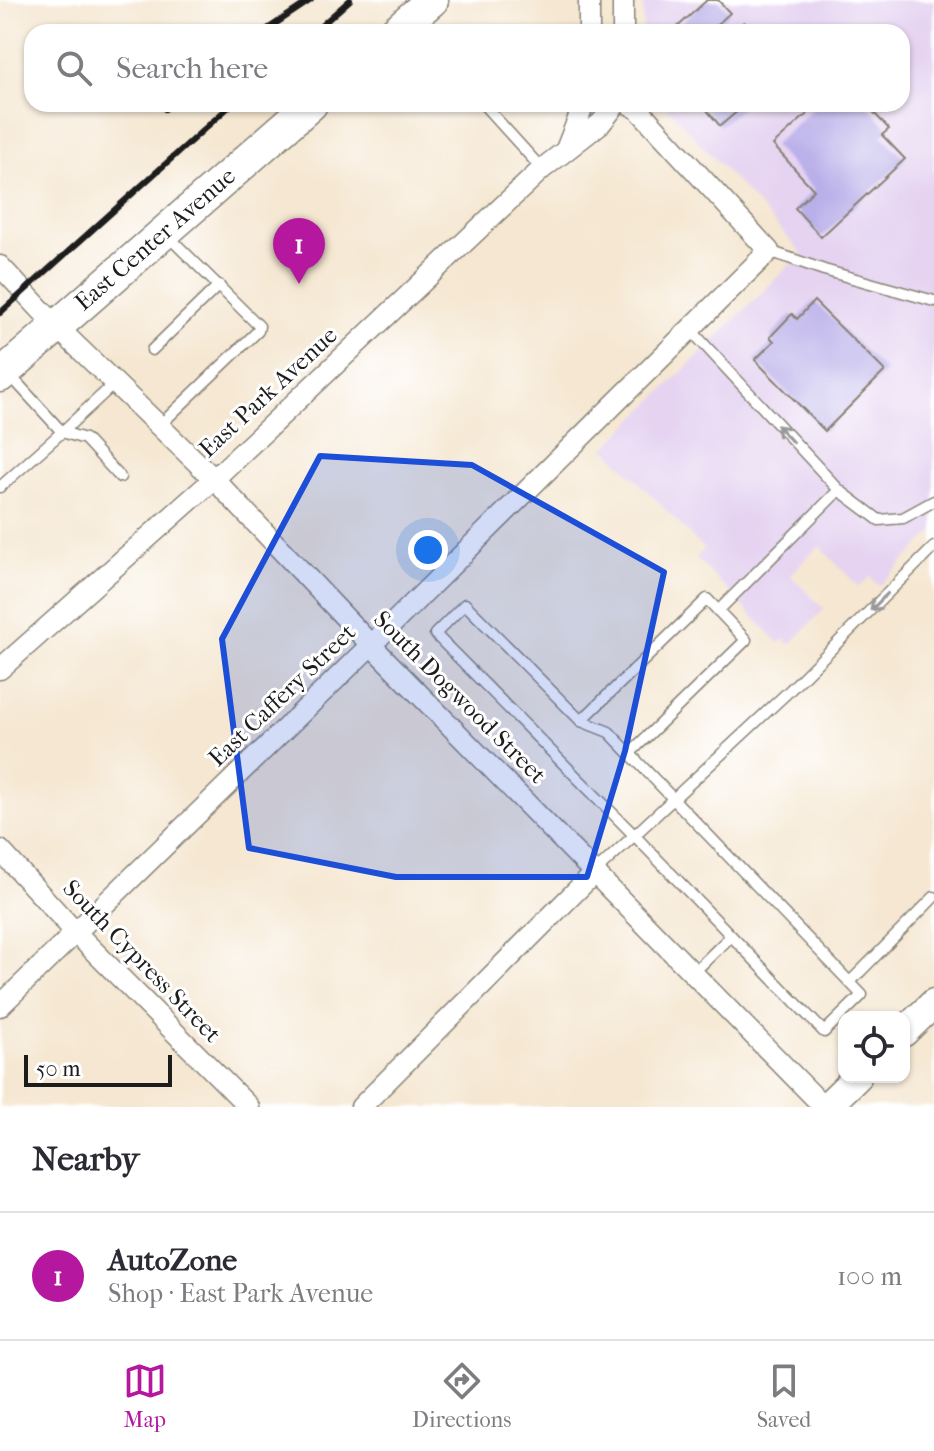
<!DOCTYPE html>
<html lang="en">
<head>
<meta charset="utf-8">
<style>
	:root { --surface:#fff; --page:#f7f7f7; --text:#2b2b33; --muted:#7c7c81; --line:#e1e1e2; --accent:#b5179e }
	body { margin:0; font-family:"IM FELL French Canon",serif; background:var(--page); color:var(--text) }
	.controls { position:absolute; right:24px; bottom:24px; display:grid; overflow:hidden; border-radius:16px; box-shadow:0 2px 6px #0004 }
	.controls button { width:72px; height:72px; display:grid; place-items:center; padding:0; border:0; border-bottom:2px solid var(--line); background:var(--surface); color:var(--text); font:40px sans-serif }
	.scale { position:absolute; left:24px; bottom:20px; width:148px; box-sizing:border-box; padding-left:8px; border:4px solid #1c1c1c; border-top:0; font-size:22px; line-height:28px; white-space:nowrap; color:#1c1c1c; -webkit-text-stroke:6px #fff; paint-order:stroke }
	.you { position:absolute; left:428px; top:550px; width:28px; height:28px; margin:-20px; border:6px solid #fff; border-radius:50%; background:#1a73e8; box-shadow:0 0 0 12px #1a73e833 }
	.badge { display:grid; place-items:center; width:52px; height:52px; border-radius:50%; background:var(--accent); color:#fff; font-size:26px; font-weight:700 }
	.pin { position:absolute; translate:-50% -66px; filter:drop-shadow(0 2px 4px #0008) }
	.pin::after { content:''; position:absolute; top:42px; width:28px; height:24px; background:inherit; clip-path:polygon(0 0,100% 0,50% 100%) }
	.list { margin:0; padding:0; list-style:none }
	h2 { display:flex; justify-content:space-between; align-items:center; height:104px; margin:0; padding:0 32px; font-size:34px }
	h2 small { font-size:26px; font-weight:400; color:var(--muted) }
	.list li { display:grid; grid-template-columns:52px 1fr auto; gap:24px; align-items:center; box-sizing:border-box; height:128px; padding:0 32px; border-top:2px solid var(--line) }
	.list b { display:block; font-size:30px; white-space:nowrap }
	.list p { margin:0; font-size:26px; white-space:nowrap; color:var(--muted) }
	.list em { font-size:26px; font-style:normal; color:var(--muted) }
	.icon { flex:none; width:44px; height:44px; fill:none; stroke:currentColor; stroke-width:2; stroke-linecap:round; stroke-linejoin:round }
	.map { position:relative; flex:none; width:934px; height:1107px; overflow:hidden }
	.search { position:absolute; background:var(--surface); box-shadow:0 2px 6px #0004; left:24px; right:24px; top:24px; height:88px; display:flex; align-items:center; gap:20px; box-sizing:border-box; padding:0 28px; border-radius:24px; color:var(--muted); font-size:30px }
	.sheet { height:232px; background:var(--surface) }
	nav { display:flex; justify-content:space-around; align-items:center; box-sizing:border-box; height:112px; border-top:2px solid var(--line); background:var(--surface); font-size:22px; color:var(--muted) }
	nav a { display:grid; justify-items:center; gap:4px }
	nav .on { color:var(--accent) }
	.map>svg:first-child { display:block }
	.built { fill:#e5d3f1 }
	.building { fill:#b9afe9 }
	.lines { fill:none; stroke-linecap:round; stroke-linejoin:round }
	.lane-casing { stroke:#888276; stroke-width:13 }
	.street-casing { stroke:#888276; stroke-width:23 }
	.secondary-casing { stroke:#888276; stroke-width:31 }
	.primary-casing { stroke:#888276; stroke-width:35 }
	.lane { stroke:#fff; stroke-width:10 }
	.street { stroke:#fff; stroke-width:20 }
	.secondary { stroke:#fff; stroke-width:28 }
	.primary { stroke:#fff; stroke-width:32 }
	.rail { stroke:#1c1c1c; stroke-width:6 }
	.oneway { stroke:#999 }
	.marked { fill:#1d4ed8; fill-opacity:0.2; stroke:#1d4ed8; stroke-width:6; stroke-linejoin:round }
	.labels { text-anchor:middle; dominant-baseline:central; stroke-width:6; stroke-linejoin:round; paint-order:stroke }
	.street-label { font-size:24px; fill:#1c1c1c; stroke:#fff }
</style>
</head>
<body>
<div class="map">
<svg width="934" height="1107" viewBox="0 0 934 1107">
	<rect width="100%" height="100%" fill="#fff"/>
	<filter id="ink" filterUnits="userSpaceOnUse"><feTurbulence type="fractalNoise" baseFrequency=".0125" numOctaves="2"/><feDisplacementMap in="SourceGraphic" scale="16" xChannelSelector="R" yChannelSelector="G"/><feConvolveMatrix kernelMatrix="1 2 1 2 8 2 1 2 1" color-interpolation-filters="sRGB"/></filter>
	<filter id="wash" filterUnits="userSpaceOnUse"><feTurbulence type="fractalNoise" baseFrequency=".006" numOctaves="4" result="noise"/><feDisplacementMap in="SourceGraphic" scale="32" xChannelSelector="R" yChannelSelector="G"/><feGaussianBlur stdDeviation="1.8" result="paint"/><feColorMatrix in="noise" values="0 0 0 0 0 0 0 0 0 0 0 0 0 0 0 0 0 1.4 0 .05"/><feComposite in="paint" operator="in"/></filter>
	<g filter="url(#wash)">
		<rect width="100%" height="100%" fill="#f5e7d1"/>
		<polygon class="built" points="643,0 934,0 934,531 879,586 870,577 859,587 819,546 790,575 824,609 790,645 784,639 779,643 696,558 704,549 605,448 802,253 664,104 902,104 902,32 643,32"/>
		<g id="blocks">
			<g class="building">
				<polygon points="707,0 718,0 730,13 709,32 672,32"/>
				<polygon points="744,22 753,32 732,32"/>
				<polygon points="702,104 746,104 720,126"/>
				<polygon points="818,104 866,104 889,129 882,135 905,159 821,237 795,208 814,190 773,145"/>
				<polygon points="814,301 885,371 825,431 755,360 774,341 770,337 792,314 797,319"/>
			</g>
		</g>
	</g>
	<g filter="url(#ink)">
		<use href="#blocks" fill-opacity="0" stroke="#888276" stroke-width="2"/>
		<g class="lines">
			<g class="lane-casing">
				<g id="lane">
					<polyline points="483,104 542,169"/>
					<polyline points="769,251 824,270 934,301"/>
					<polyline points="689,328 839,490 879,520 903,518 934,501"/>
					<polyline points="152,350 219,285"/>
					<polyline points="10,375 62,432 115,383"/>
					<polyline points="159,426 258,331 259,326 168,236"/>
					<polyline points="0,487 62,432 85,439 120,477"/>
					<polygon points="465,604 581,721 609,732 862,995 824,1032 634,835 435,634"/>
					<polyline points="718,611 839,490"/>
					<polyline points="581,721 707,599 746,640 630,753"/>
					<polyline points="596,871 787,693 934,547"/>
					<polyline points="693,973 731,936"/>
					<polyline points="850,982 934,897"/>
				</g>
			</g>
			<g class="street-casing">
				<g id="street">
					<polyline points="589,0 589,32"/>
					<polyline points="623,0 623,32"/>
					<polyline points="567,147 584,104"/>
					<polyline points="0,266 56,326 214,479 371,645 824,1107"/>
					<polyline points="0,669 214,479 542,169 601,123 616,104"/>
					<polyline points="0,850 75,932 249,1107"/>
					<polyline points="0,1006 371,645 769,251 639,110 629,104"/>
					<polyline points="361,1107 596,871"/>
				</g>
			</g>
			<g class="secondary-casing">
				<g id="secondary">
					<polyline points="904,1032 934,1003"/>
					<polyline points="826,1107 857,1077"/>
				</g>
			</g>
			<g class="primary-casing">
				<g id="primary">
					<polyline points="395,32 432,0"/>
					<polyline points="0,376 311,104"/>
				</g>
			</g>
			<use href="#lane" class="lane"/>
			<use href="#street" class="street"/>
			<use href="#secondary" class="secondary"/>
			<use href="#primary" class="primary"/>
			<g class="rail">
				<polyline points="263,32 311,0"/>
				<polyline points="314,32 350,0"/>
				<polyline points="165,109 171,104"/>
				<polyline points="0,313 232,104"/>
			</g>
		</g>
		<defs><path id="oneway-shaft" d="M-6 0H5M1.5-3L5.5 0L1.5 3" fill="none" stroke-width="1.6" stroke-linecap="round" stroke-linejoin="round" transform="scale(2)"/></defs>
		<g class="oneway">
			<use href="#oneway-shaft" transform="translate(785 434) rotate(-133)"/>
			<use href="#oneway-shaft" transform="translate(879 602) rotate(135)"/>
		</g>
	</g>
	<path class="marked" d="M320,456l152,9 192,107 -39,179 -38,126h-191l-147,-29 -27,-209z"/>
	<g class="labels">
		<g class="street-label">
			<text transform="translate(155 239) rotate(-41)">East Center Avenue</text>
			<text transform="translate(268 392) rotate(-43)">East Park Avenue</text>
			<text transform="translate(282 695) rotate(-44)">East Caffery Street</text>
			<text transform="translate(460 697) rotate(45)">South Dogwood Street</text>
			<text transform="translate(142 961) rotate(46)">South Cypress Street</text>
		</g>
	</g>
</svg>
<div class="controls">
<button><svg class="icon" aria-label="locate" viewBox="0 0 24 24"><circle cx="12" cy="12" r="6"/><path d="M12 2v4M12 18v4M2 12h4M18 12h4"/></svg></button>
</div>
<div class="scale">50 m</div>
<div class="you"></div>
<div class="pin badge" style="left:299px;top:284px">1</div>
<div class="search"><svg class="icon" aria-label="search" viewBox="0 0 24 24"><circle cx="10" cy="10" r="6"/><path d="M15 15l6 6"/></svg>Search here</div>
</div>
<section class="sheet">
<h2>Nearby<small></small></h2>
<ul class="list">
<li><span class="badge">1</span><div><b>AutoZone</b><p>Shop · East Park Avenue</p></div><em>100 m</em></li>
</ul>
</section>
<nav>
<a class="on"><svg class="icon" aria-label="map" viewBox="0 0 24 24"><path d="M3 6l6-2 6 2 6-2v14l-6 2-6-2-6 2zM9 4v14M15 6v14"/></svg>Map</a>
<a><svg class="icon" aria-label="directions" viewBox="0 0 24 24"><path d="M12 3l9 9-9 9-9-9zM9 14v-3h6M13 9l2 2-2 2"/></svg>Directions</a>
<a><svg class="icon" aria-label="saved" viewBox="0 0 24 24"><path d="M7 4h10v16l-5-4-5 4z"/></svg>Saved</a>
</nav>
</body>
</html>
